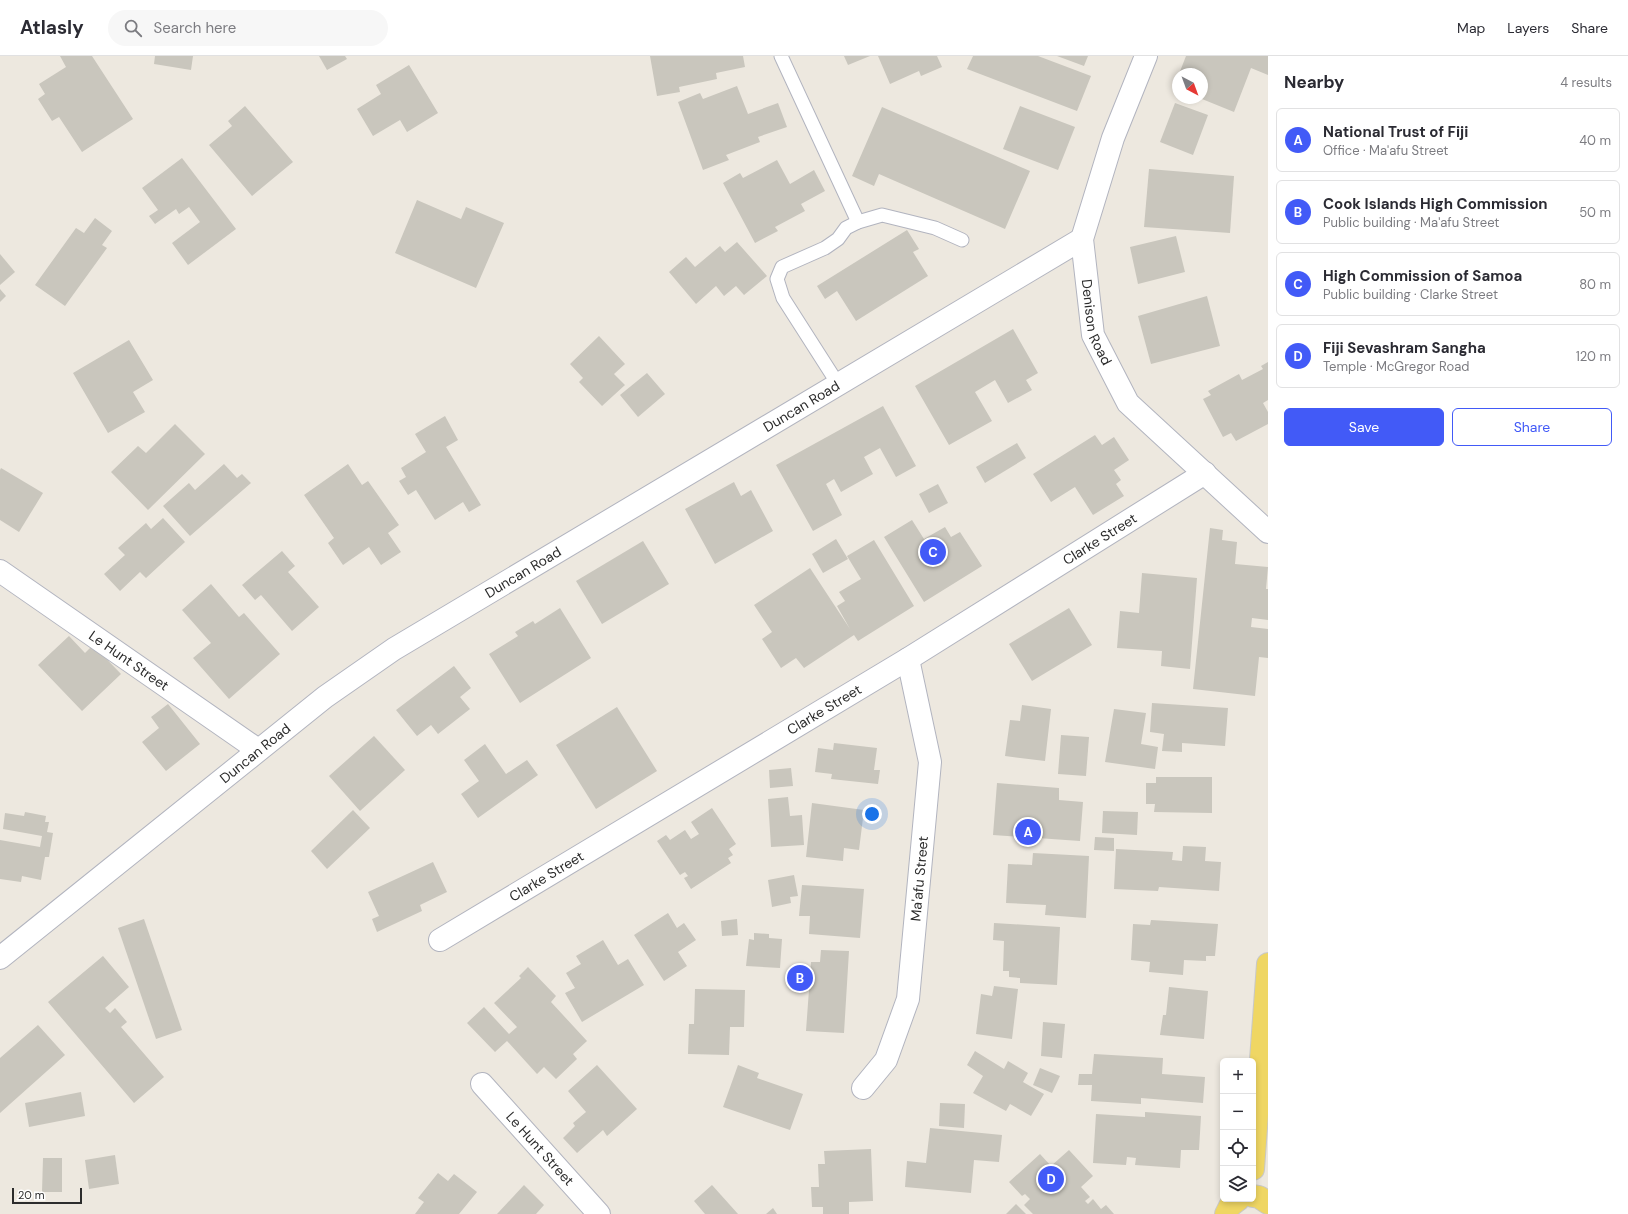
<!DOCTYPE html>
<html lang="en">
<head>
<meta charset="utf-8">
<style>
	:root { --surface:#fff; --page:#f7f7f7; --text:#2b2b33; --muted:#7c7c81; --line:#e1e1e2; --accent:#425af7 }
	body { margin:0; font-family:"DM Sans",sans-serif; background:var(--page); color:var(--text) }
	.controls { position:absolute; right:12px; bottom:12px; display:grid; overflow:hidden; border-radius:6px; box-shadow:0 2px 6px #0003 }
	.controls button { width:36px; height:36px; display:grid; place-items:center; padding:0; border:0; border-bottom:1px solid var(--line); background:var(--surface); color:var(--text); font:20px sans-serif }
	.compass { position:absolute; left:1172px; top:12px; width:36px; height:36px; border-radius:50%; background:var(--surface); box-shadow:0 2px 6px #0003; rotate:139deg }
	.scale { position:absolute; left:12px; bottom:10px; width:70px; box-sizing:border-box; padding-left:4px; border:2px solid #2c2c2c; border-top:0; font-size:11px; line-height:14px; white-space:nowrap; color:#2c2c2c; -webkit-text-stroke:3px #fff; paint-order:stroke }
	.you { position:absolute; left:872px; top:758px; width:14px; height:14px; margin:-10px; border:3px solid #fff; border-radius:50%; background:#1a73e8; box-shadow:0 0 0 6px #1a73e833 }
	.badge { display:grid; place-items:center; width:26px; height:26px; border-radius:50%; background:var(--accent); color:#fff; font-size:13px; font-weight:700 }
	.pin { position:absolute; translate:-50% -50%; border:2px solid #fff; box-shadow:0 1px 4px #0006 }
	.list { margin:0; padding:0; list-style:none }
	h2 { display:flex; justify-content:space-between; align-items:center; height:52px; margin:0; padding:0 16px; font-size:17px }
	h2 small { font-size:13px; font-weight:400; color:var(--muted) }
	.list li { display:grid; grid-template-columns:26px 1fr auto; gap:12px; align-items:center; box-sizing:border-box; height:64px; margin:0 8px 8px; padding:0 8px; border:1px solid var(--line); border-radius:6px }
	.list b { display:block; font-size:15px; white-space:nowrap }
	.list p { margin:0; font-size:13px; white-space:nowrap; color:var(--muted) }
	.list em { font-size:13px; font-style:normal; color:var(--muted) }
	.actions { display:flex; gap:8px; padding:12px 16px }
	.actions a { flex:1; padding:9px 0; border:1px solid var(--accent); border-radius:6px; text-align:center; font-size:14px; color:var(--accent) }
	.actions .main { background:var(--accent); color:#fff }
	.icon { flex:none; width:22px; height:22px; fill:none; stroke:currentColor; stroke-width:2; stroke-linecap:round; stroke-linejoin:round }
	.map { position:relative; flex:none; width:1268px; height:1158px; overflow:hidden }
	header { display:flex; align-items:center; gap:24px; box-sizing:border-box; height:56px; padding:0 20px; background:var(--surface); border-bottom:1px solid var(--line) }
	header strong { font-size:19px }
	nav { display:flex; gap:22px; margin-inline-start:auto; font-size:14px }
	.search { width:280px; height:36px; background:var(--page); display:flex; align-items:center; gap:10px; box-sizing:border-box; padding:0 14px; border-radius:22px; color:var(--muted); font-size:15px }
	main { display:flex }
	aside { flex:1; background:var(--surface) }
	.map>svg:first-child { display:block }
	.building { fill:#c9c6bd }
	.lines { fill:none; stroke-linecap:round; stroke-linejoin:round }
	.lane-casing { stroke:#b2b4bf; stroke-width:15 }
	.street-casing { stroke:#b2b4bf; stroke-width:24 }
	.secondary-casing { stroke:#b2b4bf; stroke-width:24 }
	.primary-casing { stroke:#c8c8c8; stroke-width:24 }
	.lane { stroke:#fff; stroke-width:13 }
	.street { stroke:#fff; stroke-width:22 }
	.secondary { stroke:#fff; stroke-width:22 }
	.primary { stroke:#efd663; stroke-width:22 }
	.labels { text-anchor:middle; dominant-baseline:central; stroke-width:4; stroke-linejoin:round; paint-order:stroke }
	.street-label { font-size:14px; fill:#2c2c2c; stroke:#fff }
</style>
</head>
<body>
<header>
<strong>Atlasly</strong>
<div class="search"><svg class="icon" aria-label="search" viewBox="0 0 24 24"><circle cx="10" cy="10" r="6"/><path d="M15 15l6 6"/></svg>Search here</div>
<nav><a>Map</a><a>Layers</a><a>Share</a></nav>
</header>
<main>
<div class="map">
<svg width="1268" height="1158" viewBox="0 0 1268 1158">
	<rect width="100%" height="100%" fill="#ede8df"/>
	<g class="building">
		<polygon points="60,0 92,0 133,63 82,96 59,61 52,65 38,43 45,38 39,28 66,11"/>
		<polygon points="155,0 193,0 191,14 154,8"/>
		<polygon points="319,0 345,0 347,3 327,14"/>
		<polygon points="650,0 743,0 745,11 716,17 717,23 679,31 680,36 657,40"/>
		<polygon points="844,0 870,0 848,9"/>
		<polygon points="878,0 937,0 942,11 921,20 919,15 890,28"/>
		<polygon points="973,0 1038,0 1091,20 1077,55 967,13"/>
		<polygon points="1057,0 1088,0 1084,10"/>
		<polygon points="1186,0 1268,0 1268,19 1251,12 1234,56 1202,43 1202,18 1179,18"/>
		<polygon points="409,9 438,57 407,76 400,64 373,80 357,53 381,38 376,29"/>
		<polygon points="1178,20 1178,33 1173,31"/>
		<polygon points="737,30 748,58 778,47 787,71 758,81 760,86 726,99 729,104 703,114 678,46 700,37 703,43"/>
		<polygon points="1175,47 1208,59 1193,99 1160,86"/>
		<polygon points="245,50 293,106 252,140 209,89 232,70 228,65"/>
		<polygon points="1020,50 1075,71 1058,114 1003,93"/>
		<polygon points="882,51 1030,115 1005,173 879,118 874,130 852,120"/>
		<polygon points="182,102 236,173 188,209 172,187 200,166 189,151 179,158 176,153 155,168 149,160 158,154 142,132"/>
		<polygon points="777,104 790,128 814,114 825,135 801,148 805,155 775,171 778,175 755,187 723,127 740,117 743,122"/>
		<polygon points="1149,113 1234,120 1230,177 1144,171"/>
		<polygon points="417,144 461,163 466,151 504,167 476,232 395,197"/>
		<polygon points="95,162 112,175 102,189 107,192 65,250 35,229 76,172 84,177"/>
		<polygon points="907,174 919,193 913,196 928,220 856,265 837,235 825,243 817,230"/>
		<polygon points="1176,180 1185,216 1138,228 1130,191"/>
		<polygon points="737,186 767,220 744,239 736,230 724,240 716,230 696,248 669,216 686,201 695,211 720,190 725,196"/>
		<polygon points="0,198 15,216 0,229"/>
		<polygon points="0,233 6,240 0,246"/>
		<polygon points="1207,240 1220,290 1151,308 1138,260"/>
		<polygon points="1013,273 1038,317 1026,324 1032,334 1008,347 995,324 975,336 992,365 949,389 915,330"/>
		<polygon points="599,280 625,308 614,318 625,329 602,350 579,326 583,322 570,308"/>
		<polygon points="129,284 153,324 133,336 145,356 108,377 73,317"/>
		<polygon points="1268,306 1268,344 1263,347 1268,356 1268,368 1236,385 1231,377 1223,381 1203,343 1211,339 1208,335 1239,318 1242,324 1263,313 1261,310"/>
		<polygon points="647,317 665,338 638,361 620,339"/>
		<polygon points="883,350 916,410 896,421 880,392 864,401 873,418 841,436 834,423 826,428 842,459 813,475 776,409"/>
		<polygon points="445,360 458,384 446,391 481,449 469,456 463,446 435,464 416,434 408,439 399,425 406,421 401,412 426,396 415,378"/>
		<polygon points="175,368 205,398 148,454 111,416 138,390 146,397"/>
		<polygon points="1095,379 1102,389 1114,381 1129,404 1114,414 1121,424 1116,428 1124,440 1093,459 1075,431 1051,446 1033,418"/>
		<polygon points="1017,387 1026,402 985,427 976,411"/>
		<polygon points="224,408 237,422 242,418 251,427 190,480 163,450 189,427 195,434"/>
		<polygon points="348,408 362,429 368,425 399,469 388,477 401,496 381,509 369,491 343,509 328,487 334,482 304,439"/>
		<polygon points="1,412 43,437 19,476 0,464 0,414"/>
		<polygon points="734,426 741,440 751,434 773,475 715,508 685,453"/>
		<polygon points="938,428 948,447 929,457 919,438"/>
		<polygon points="163,462 185,486 146,522 140,516 120,535 104,518 125,499 118,492 146,467 151,473"/>
		<polygon points="912,464 924,483 945,471 951,481 960,476 982,510 924,546 884,481"/>
		<polygon points="1210,472 1223,474 1222,484 1237,486 1235,508 1268,511 1266,533 1268,533 1268,564 1252,562 1251,571 1268,573 1268,602 1259,601 1255,640 1193,633"/>
		<polygon points="836,483 848,503 823,517 812,498"/>
		<polygon points="874,484 914,550 858,585 854,579 804,612 796,602 781,612 762,583 772,576 754,549 810,512 850,573 837,550 845,545 839,536 861,523 847,500"/>
		<polygon points="643,485 669,528 602,568 576,525"/>
		<polygon points="282,495 295,510 288,516 319,551 292,575 261,539 255,544 242,529"/>
		<polygon points="1142,517 1197,522 1190,613 1161,610 1162,595 1117,592 1120,555 1139,557"/>
		<polygon points="211,528 239,561 244,557 280,598 229,643 193,602 211,587 182,554"/>
		<polygon points="560,552 591,602 520,647 489,598 518,580 515,576 533,565 535,568"/>
		<polygon points="1069,552 1092,589 1032,625 1009,588"/>
		<polygon points="69,580 85,597 93,589 121,618 82,655 38,609"/>
		<polygon points="454,610 471,632 460,641 470,653 438,678 431,669 417,680 396,654"/>
		<polygon points="1152,647 1228,652 1225,690 1182,687 1182,696 1162,695 1164,678 1150,676"/>
		<polygon points="168,648 200,688 166,715 142,686 159,672 151,661"/>
		<polygon points="1022,649 1051,653 1045,705 1005,700 1010,664 1020,665"/>
		<polygon points="617,651 657,715 596,753 556,689"/>
		<polygon points="1114,653 1146,657 1141,688 1158,691 1155,713 1105,706"/>
		<polygon points="1061,679 1089,681 1086,720 1058,718"/>
		<polygon points="374,680 405,714 360,755 329,720"/>
		<polygon points="834,687 877,692 874,714 880,714 878,728 831,723 832,718 815,716 818,692 833,694"/>
		<polygon points="485,688 506,718 527,704 538,719 478,762 461,738 479,725 464,704"/>
		<polygon points="791,712 793,730 770,732 769,714"/>
		<polygon points="1156,721 1212,721 1212,757 1154,756 1155,748 1146,748 1146,727 1156,727"/>
		<polygon points="997,727 1059,732 1059,744 1083,746 1080,785 993,779"/>
		<polygon points="788,741 790,760 802,759 804,789 771,791 768,743"/>
		<polygon points="812,747 864,754 859,794 844,792 843,805 806,801"/>
		<polygon points="712,752 736,788 729,793 733,799 728,802 731,807 691,833 684,822 688,820 685,816 680,819 657,785 666,779 670,784 685,774 691,783 699,778 691,766"/>
		<polygon points="353,754 370,772 327,813 311,795"/>
		<polygon points="1103,755 1138,756 1137,779 1102,777"/>
		<polygon points="25,756 46,760 45,766 49,766 47,776 53,777 49,801 45,801 41,824 22,820 21,826 0,823 0,784 40,791 42,780 3,773 5,757 24,760"/>
		<polygon points="1095,781 1114,782 1114,795 1094,794"/>
		<polygon points="1183,790 1206,791 1205,805 1221,806 1219,835 1159,831 1158,835 1114,833 1116,793 1173,796 1172,804 1182,805"/>
		<polygon points="1033,797 1089,800 1086,862 1045,859 1046,849 1006,847 1008,808 1032,809"/>
		<polygon points="433,806 447,836 420,849 422,855 377,876 372,863 379,860 368,836"/>
		<polygon points="794,819 798,840 790,841 791,847 772,851 768,824"/>
		<polygon points="802,829 864,833 860,882 809,878 810,860 799,860"/>
		<polygon points="668,857 677,872 684,867 696,884 678,896 687,910 664,925 634,879"/>
		<polygon points="144,863 182,974 156,983 118,872"/>
		<polygon points="737,863 738,879 722,880 721,865"/>
		<polygon points="1151,864 1218,868 1215,900 1206,900 1206,905 1184,904 1183,919 1149,916 1150,906 1131,904 1133,868 1150,869"/>
		<polygon points="994,867 1060,871 1057,929 1020,927 1020,922 1009,921 1009,915 1003,915 1004,885 993,884"/>
		<polygon points="754,877 769,878 769,882 782,883 780,912 746,910 749,883 754,884"/>
		<polygon points="603,884 618,909 628,903 644,929 582,966 565,937 575,932 566,917 581,908 576,900"/>
		<polygon points="821,894 849,895 844,977 806,975 811,906 820,906"/>
		<polygon points="103,900 129,931 105,952 110,957 115,952 127,966 121,971 164,1021 134,1047 48,946"/>
		<polygon points="528,911 556,940 551,946 587,985 573,998 577,1003 556,1023 544,1011 537,1018 507,985 495,996 467,967 484,951 509,978 517,971 494,947 521,922 519,920"/>
		<polygon points="994,930 1018,933 1012,983 976,978 981,938 992,940"/>
		<polygon points="1169,931 1208,935 1204,983 1160,979 1163,959 1166,959"/>
		<polygon points="695,933 745,934 744,971 730,971 729,999 688,998 689,968 694,968"/>
		<polygon points="1043,966 1065,968 1062,1002 1041,1000"/>
		<polygon points="38,969 65,999 0,1057 0,1002"/>
		<polygon points="975,995 1004,1013 1008,1005 1028,1017 1023,1026 1044,1038 1031,1060 1010,1048 1006,1055 973,1037 983,1020 967,1009"/>
		<polygon points="1094,998 1163,1002 1162,1018 1205,1021 1203,1047 1141,1042 1141,1048 1091,1045 1092,1029 1078,1029 1079,1018 1092,1018"/>
		<polygon points="597,1009 637,1053 607,1080 603,1074 577,1097 563,1082 575,1070 573,1067 586,1056 568,1035"/>
		<polygon points="738,1009 759,1017 757,1022 803,1038 790,1074 723,1051"/>
		<polygon points="1040,1012 1060,1020 1052,1037 1033,1029"/>
		<polygon points="81,1036 85,1060 29,1071 25,1047"/>
		<polygon points="940,1047 965,1048 964,1072 939,1070"/>
		<polygon points="1145,1056 1201,1060 1199,1094 1181,1094 1180,1112 1135,1109 1136,1102 1127,1101 1126,1109 1093,1107 1096,1058 1145,1061"/>
		<polygon points="930,1072 1002,1079 999,1106 974,1104 971,1137 905,1131 907,1105 926,1107"/>
		<polygon points="871,1093 873,1145 849,1146 849,1158 823,1158 823,1151 812,1151 811,1131 819,1131 818,1108 825,1108 824,1095"/>
		<polygon points="1069,1094 1093,1120 1081,1131 1090,1141 1085,1145 1088,1148 1093,1143 1101,1153 1106,1149 1114,1158 1033,1158 1024,1149 1030,1143 1025,1138 1022,1140 1009,1126 1040,1098 1051,1110"/>
		<polygon points="115,1099 119,1128 89,1133 85,1104"/>
		<polygon points="43,1102 62,1102 62,1136 42,1136"/>
		<polygon points="438,1117 448,1125 454,1118 477,1136 459,1158 415,1158 424,1146 418,1142"/>
		<polygon points="524,1129 544,1149 536,1158 497,1158"/>
		<polygon points="712,1129 738,1158 705,1158 694,1145"/>
		<polygon points="1016,1148 1026,1158 1006,1158"/>
		<polygon points="773,1152 777,1158 766,1158"/>
	</g>
	<g class="lines">
		<g class="lane-casing">
			<g id="lane">
				<polyline points="781,0 858,166 882,159 935,172 962,184"/>
				<polyline points="838,328 783,242 777,223 782,211 825,192 838,183 846,172 858,166"/>
			</g>
		</g>
		<g class="street-casing">
			<g id="street">
				<path id="s1" d="M0,515l258,179"/>
				<path id="s2" d="M440,884l468,-281 297,-186"/>
				<path id="s3" d="M482,1028l117,130"/>
				<path id="s4" d="M863,1032l23,-28 22,-61 22,-237 -22,-103"/>
			</g>
		</g>
		<g class="secondary-casing">
			<g id="secondary">
				<path id="s5" d="M1146,0l-33,82 -31,101 11,96 35,68 140,129"/>
				<path id="s6" d="M0,902l325,-261 69,-48 688,-410"/>
			</g>
		</g>
		<g class="primary-casing">
			<g id="primary">
				<polyline points="1253,1113 1268,908"/>
				<polyline points="1253,1140 1259,1141 1268,1147"/>
				<polyline points="1226,1158 1230,1150 1239,1143"/>
			</g>
		</g>
		<use href="#lane" class="lane"/>
		<use href="#street" class="street"/>
		<use href="#secondary" class="secondary"/>
		<use href="#primary" class="primary"/>
	</g>
	<g class="labels">
		<g class="street-label">
			<text stroke="none"><textPath href="#s5" startOffset="279">Denison Road</textPath></text>
			<text stroke="none"><textPath href="#s6" startOffset="975">Duncan Road</textPath></text>
			<text stroke="none"><textPath href="#s2" startOffset="772">Clarke Street</textPath></text>
			<text stroke="none"><textPath href="#s6" startOffset="651">Duncan Road</textPath></text>
			<text stroke="none"><textPath href="#s1" startOffset="157">Le Hunt Street</textPath></text>
			<text stroke="none"><textPath href="#s2" startOffset="448">Clarke Street</textPath></text>
			<text stroke="none"><textPath href="#s6" startOffset="327">Duncan Road</textPath></text>
			<text stroke="none"><textPath href="#s2" startOffset="124">Clarke Street</textPath></text>
			<text stroke="none"><textPath href="#s4" startOffset="222">Ma'afu Street</textPath></text>
			<text stroke="none"><textPath href="#s3" startOffset="87">Le Hunt Street</textPath></text>
		</g>
	</g>
</svg>
<div class="controls">
<button>+</button>
<button>−</button>
<button><svg class="icon" aria-label="locate" viewBox="0 0 24 24"><circle cx="12" cy="12" r="6"/><path d="M12 2v4M12 18v4M2 12h4M18 12h4"/></svg></button>
<button><svg class="icon" aria-label="layers" viewBox="0 0 24 24"><path d="M12 4l9 5-9 5-9-5zM3 14l9 5 9-5"/></svg></button>
</div>
<svg class="compass" viewBox="-18 -18 36 36"><path d="M0-13l5 13h-10z" fill="#e53935"/><path d="M0 13l5-13h-10z" fill="#7c7c81"/></svg>
<div class="scale">20 m</div>
<div class="you"></div>
<div class="pin badge" style="left:1028px;top:776px">A</div>
<div class="pin badge" style="left:800px;top:922px">B</div>
<div class="pin badge" style="left:933px;top:496px">C</div>
<div class="pin badge" style="left:1051px;top:1123px">D</div>
</div>
<aside>
<h2>Nearby<small>4 results</small></h2>
<ul class="list">
<li><span class="badge">A</span><div><b>National Trust of Fiji</b><p>Office · Ma'afu Street</p></div><em>40 m</em></li>
<li><span class="badge">B</span><div><b>Cook Islands High Commission</b><p>Public building · Ma'afu Street</p></div><em>50 m</em></li>
<li><span class="badge">C</span><div><b>High Commission of Samoa</b><p>Public building · Clarke Street</p></div><em>80 m</em></li>
<li><span class="badge">D</span><div><b>Fiji Sevashram Sangha</b><p>Temple · McGregor Road</p></div><em>120 m</em></li>
</ul>
<div class="actions"><a class="main">Save</a><a>Share</a></div>
</aside>
</main>
</body>
</html>
